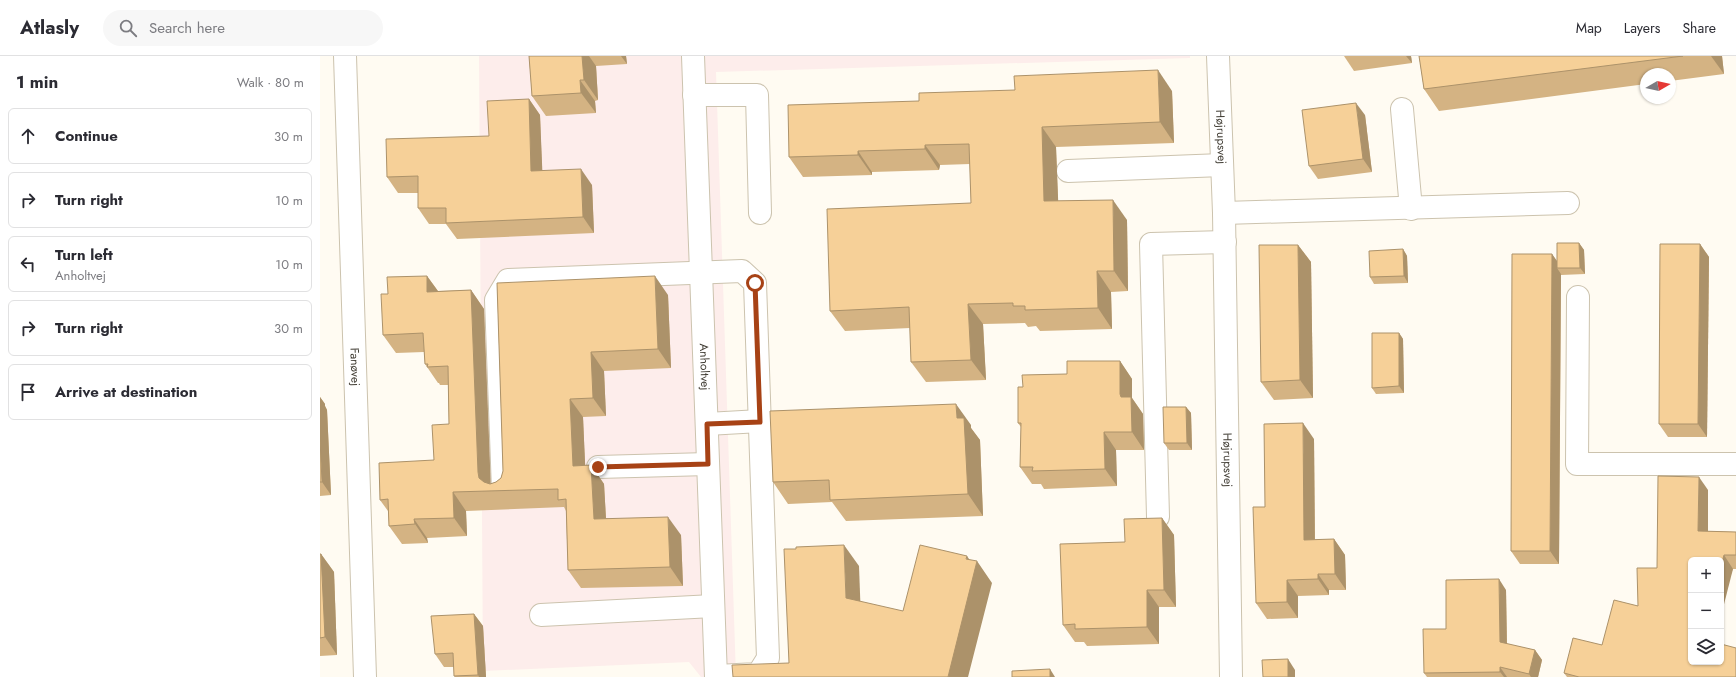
<!DOCTYPE html>
<html lang="en">
<head>
<meta charset="utf-8">
<style>
	:root { --surface:#fff; --page:#f7f7f7; --text:#2b2b33; --muted:#7c7c81; --line:#e1e1e2 }
	body { margin:0; font-family:Jost,sans-serif; background:var(--page); color:var(--text) }
	.controls { position:absolute; right:12px; bottom:12px; display:grid; overflow:hidden; border-radius:6px; box-shadow:0 1px 3px #0004 }
	.controls button { width:36px; height:36px; display:grid; place-items:center; padding:0; border:0; border-bottom:1px solid var(--line); background:var(--surface); color:var(--text); font:20px sans-serif }
	.compass { position:absolute; left:1320px; top:12px; width:36px; height:36px; border-radius:50%; background:var(--surface); box-shadow:0 1px 3px #0004; rotate:81deg }
	.stop { position:absolute; width:12px; height:12px; margin:-9px; border:3px solid #a74215; border-radius:50%; background:#fff }
	.stop.end { background:#a74215; border-color:#fff; box-shadow:0 1px 4px #0008 }
	.list { margin:0; padding:0; list-style:none }
	h2 { display:flex; justify-content:space-between; align-items:center; height:52px; margin:0; padding:0 16px; font-size:17px }
	h2 small { font-size:13px; font-weight:400; color:var(--muted) }
	.list li { display:grid; grid-template-columns:26px 1fr auto; gap:12px; align-items:center; box-sizing:border-box; height:56px; margin:0 8px 8px; padding:0 8px; border:1px solid var(--line); border-radius:6px }
	.list b { display:block; font-size:15px; white-space:nowrap }
	.list p { margin:0; font-size:13px; white-space:nowrap; color:var(--muted) }
	.list em { font-size:13px; font-style:normal; color:var(--muted) }
	.icon { flex:none; width:22px; height:22px; fill:none; stroke:currentColor; stroke-width:2; stroke-linecap:round; stroke-linejoin:round }
	.map { position:relative; flex:none; width:1416px; height:621px; overflow:hidden }
	header { display:flex; align-items:center; gap:24px; box-sizing:border-box; height:56px; padding:0 20px; background:var(--surface); border-bottom:1px solid var(--line) }
	header strong { font-size:19px }
	nav { display:flex; gap:22px; margin-inline-start:auto; font-size:14px }
	.search { width:280px; height:36px; background:var(--page); display:flex; align-items:center; gap:10px; box-sizing:border-box; padding:0 14px; border-radius:22px; color:var(--muted); font-size:15px }
	main { display:flex }
	aside { flex:1; background:var(--surface) }
	.map>svg:first-child { display:block }
	.industrial { fill:#fdedeb }
	.lines { fill:none; stroke-linecap:round; stroke-linejoin:round }
	.minor-casing { stroke:#ccc3ae; stroke-width:24 }
	.minor { stroke:#fff; stroke-width:22 }
	.wall { fill:#d4b383 }
	.shaded-wall { fill:#ac926a }
	.building { fill:#f6d098; stroke:#ac926a }
	.route { stroke:#a74215; stroke-width:5 }
	.labels { text-anchor:middle; dominant-baseline:central; stroke-width:4; stroke-linejoin:round; paint-order:stroke }
	.street-label { font-size:12px; fill:#413d34; stroke:#fffbf2 }
</style>
</head>
<body>
<header>
<strong>Atlasly</strong>
<div class="search"><svg class="icon" aria-label="search" viewBox="0 0 24 24"><circle cx="10" cy="10" r="6"/><path d="M15 15l6 6"/></svg>Search here</div>
<nav><a>Map</a><a>Layers</a><a>Share</a></nav>
</header>
<main>
<aside>
<h2>1 min<small>Walk · 80 m</small></h2>
<ul class="list">
<li><svg class="icon" aria-label="ahead" viewBox="0 0 24 24"><path d="M12 20V5M6 11l6-6 6 6"/></svg><div><b>Continue</b></div><em>30 m</em></li>
<li><svg class="icon" aria-label="right" viewBox="0 0 24 24"><path d="M7 20v-9h11M14 6l5 5-5 5"/></svg><div><b>Turn right</b></div><em>10 m</em></li>
<li><svg class="icon" aria-label="left" viewBox="0 0 24 24"><path d="M17 20v-9H6M10 6l-5 5 5 5"/></svg><div><b>Turn left</b><p>Anholtvej</p></div><em>10 m</em></li>
<li><svg class="icon" aria-label="right" viewBox="0 0 24 24"><path d="M7 20v-9h11M14 6l5 5-5 5"/></svg><div><b>Turn right</b></div><em>30 m</em></li>
<li><svg class="icon" aria-label="arrive" viewBox="0 0 24 24"><path d="M6 21V4h12l-3 4 3 4H6"/></svg><div><b>Arrive at destination</b></div></li>
</ul>
</aside>
<div class="map">
<svg width="1416" height="621" viewBox="0 0 1416 621">
	<rect width="100%" height="100%" fill="#fffbf2"/>
	<polygon class="industrial" points="159,0 870,0 870,2 396,16 416,621 381,621 369,606 163,615"/>
	<g class="lines">
		<g class="minor-casing">
			<g id="minor">
				<path id="s1" d="M25,0l20,621"/>
				<path id="s2" d="M373,0l23,621"/>
				<path id="s3" d="M898,0l6,157 7,464"/>
				<polyline points="374,39 437,39 440,157"/>
				<polyline points="1082,53 1091,153"/>
				<polyline points="748,115 902,109"/>
				<polyline points="904,157 1248,147"/>
				<polyline points="1258,241 1257,408 1416,408"/>
				<polyline points="387,368 440,365"/>
				<polyline points="278,411 388,408"/>
				<polyline points="183,434 176,244 188,224 422,215 435,227 448,602 438,618 396,620"/>
				<polyline points="838,461 831,188 905,186"/>
				<polyline points="221,559 393,550"/>
			</g>
		</g>
		<use href="#minor" class="minor"/>
	</g>
	<g class="wall">
		<polygon points="209,0 306,0 307,8 276,10 278,44 275,45 276,57 226,60 212,40"/>
		<polygon points="1024,0 1091,0 1092,7 1034,15"/>
		<polygon points="1099,0 1402,0 1404,18 1350,25 1350,18 1326,18 1326,28 1119,55 1104,33"/>
		<polygon points="852,35 854,87 736,91 738,145 807,164 808,235 791,236 792,273 720,275 716,270 708,271 705,267 663,268 666,324 606,326 591,306 590,272 525,275 510,255 651,147 650,108 620,109 619,114 552,116 552,119 483,121 469,101"/>
		<polygon points="209,43 220,59 222,114 272,129 274,177 137,183 126,168 109,168 98,152 98,137 78,137 67,121 169,80"/>
		<polygon points="1045,59 1052,116 998,123 989,110"/>
		<polygon points="1259,187 1264,194 1265,218 1241,219 1241,218 1239,508 1200,508 1191,495 1232,198 1237,205"/>
		<polygon points="1380,188 1389,201 1387,381 1348,381 1339,368"/>
		<polygon points="978,189 991,206 993,342 954,344 941,326"/>
		<polygon points="1083,193 1087,200 1088,227 1054,228 1050,221"/>
		<polygon points="107,220 118,235 151,234 164,253 170,428 176,426 181,422 183,415 177,227 348,239 351,312 284,315 286,360 263,361 265,410 271,409 284,428 286,462 361,479 363,530 261,532 248,514 246,455 244,451 146,455 147,480 107,482 108,487 82,488 69,470 68,455 60,444 114,404 129,368 128,329 120,329 119,327 118,327 105,308 104,296 76,297 63,279 68,238"/>
		<polygon points="1079,277 1083,283 1084,337 1056,338 1052,332"/>
		<polygon points="800,305 812,323 812,342 823,358 824,394 796,394 797,430 724,433 721,428 712,428 700,411 701,371 698,367 703,331"/>
		<polygon points="0,341 5,348 5,350 7,354 11,439 0,440"/>
		<polygon points="866,351 871,357 872,394 849,394 844,387"/>
		<polygon points="651,369 651,372 660,384 663,460 526,465 512,446 468,448 453,426"/>
		<polygon points="994,383 995,484 1014,483 1025,499 1026,534 1009,534 1009,539 978,540 978,562 947,563 936,547 945,451"/>
		<polygon points="1388,434 1388,475 1416,476 1416,513 1413,513 1371,606 1416,621 1247,621 1244,617 1282,589 1318,550 1337,512"/>
		<polygon points="842,462 854,479 856,551 839,551 839,588 767,590 764,586 755,586 743,569 805,486"/>
		<polygon points="0,498 1,498 14,516 17,599 0,600"/>
		<polygon points="1186,534 1187,588 1215,594 1222,604 1218,621 1107,621 1104,617 1126,573"/>
		<polygon points="154,558 163,570 166,621 135,621 134,620 134,611 124,611 115,598"/>
	</g>
	<g class="shaded-wall">
		<polygon points="262,0 269,0 276,10 278,44 264,24"/>
		<polygon points="301,0 306,0 307,8"/>
		<polygon points="1086,0 1091,0 1092,7"/>
		<polygon points="1391,0 1402,0 1404,18"/>
		<polygon points="838,14 852,35 854,87 840,66"/>
		<polygon points="260,24 275,45 276,57 261,37"/>
		<polygon points="209,43 220,59 223,131 211,115"/>
		<polygon points="1036,47 1045,59 1052,116 1043,103"/>
		<polygon points="722,71 736,91 739,166 724,145"/>
		<polygon points="605,89 620,109 619,114 605,93"/>
		<polygon points="538,95 552,116 552,119 538,99"/>
		<polygon points="261,113 272,129 274,177 263,161"/>
		<polygon points="793,144 807,164 808,235 794,215"/>
		<polygon points="1259,187 1264,194 1265,218 1260,212"/>
		<polygon points="1380,188 1389,201 1387,381 1378,368"/>
		<polygon points="978,189 991,206 993,342 980,324"/>
		<polygon points="1083,193 1087,200 1088,227 1084,220"/>
		<polygon points="1232,198 1241,211 1237,212 1241,218 1239,508 1230,495"/>
		<polygon points="777,215 791,236 792,273 778,252"/>
		<polygon points="107,220 120,238 107,236"/>
		<polygon points="335,220 348,239 351,312 338,293"/>
		<polygon points="151,234 164,253 171,435 159,422 158,416"/>
		<polygon points="648,248 663,268 666,324 651,304"/>
		<polygon points="1079,277 1083,283 1084,337 1079,330"/>
		<polygon points="271,296 284,315 286,360 273,342"/>
		<polygon points="800,305 812,323 812,342 823,358 824,394 812,376 800,338"/>
		<polygon points="0,341 5,348 5,350 7,354 11,439 2,426 0,383"/>
		<polygon points="250,343 263,361 266,428 253,410"/>
		<polygon points="636,348 651,369 651,372 660,384 663,460 648,438 637,362"/>
		<polygon points="866,351 871,357 872,394 867,387"/>
		<polygon points="983,367 994,383 995,500 984,484"/>
		<polygon points="784,376 796,394 797,430 785,413"/>
		<polygon points="271,409 284,428 287,481 274,463"/>
		<polygon points="1379,421 1388,434 1388,489 1378,475"/>
		<polygon points="133,436 146,455 147,480 134,462"/>
		<polygon points="348,461 361,479 363,530 350,511"/>
		<polygon points="842,462 854,479 856,551 844,534"/>
		<polygon points="94,463 107,482 108,487 95,468"/>
		<polygon points="1014,483 1025,499 1026,534 1015,518"/>
		<polygon points="524,489 539,510 541,564 526,542"/>
		<polygon points="1,498 14,516 17,599 5,581"/>
		<polygon points="1404,499 1413,513 1401,560 1401,510"/>
		<polygon points="647,500 655,512 657,505 672,527 648,621 628,621"/>
		<polygon points="998,518 1009,534 1009,539 998,523"/>
		<polygon points="1179,523 1186,534 1187,596 1180,586"/>
		<polygon points="967,524 978,540 978,562 967,546"/>
		<polygon points="827,534 839,551 839,588 827,571"/>
		<polygon points="154,558 163,570 166,621 159,621 158,619"/>
		<polygon points="1215,594 1222,604 1218,621 1211,621 1209,618"/>
		<polygon points="968,603 975,614 975,621 968,621"/>
		<polygon points="1180,611 1187,621 1184,621 1180,616"/>
		<polygon points="730,613 735,621 730,621"/>
	</g>
	<g class="building">
		<polygon points="209,0 262,0 264,24 260,24 261,37 212,40"/>
		<polygon points="1099,0 1363,0 1104,33"/>
		<polygon points="838,14 840,66 722,71 724,145 793,144 794,215 777,215 778,252 705,254 705,250 693,250 693,247 648,248 651,304 591,306 589,251 510,255 507,153 651,147 649,88 605,89 605,93 538,95 538,99 469,101 468,49 599,45 599,37 695,34 694,20"/>
		<polygon points="209,43 211,115 261,113 263,161 126,167 126,152 98,152 98,120 67,121 66,83 169,80 167,45"/>
		<polygon points="1036,47 1043,103 989,110 982,54"/>
		<polygon points="1237,187 1259,187 1260,212 1237,212"/>
		<polygon points="1340,188 1380,188 1378,368 1339,368"/>
		<polygon points="939,189 978,189 980,324 941,326"/>
		<polygon points="1083,193 1084,220 1050,221 1049,195"/>
		<polygon points="1192,198 1232,198 1230,495 1191,495"/>
		<polygon points="107,220 107,236 151,234 158,416 159,422 164,426 170,428 176,426 181,422 183,415 177,227 335,220 338,293 271,296 273,342 250,343 253,410 271,409 274,463 348,461 350,511 248,514 246,443 238,444 238,433 133,436 134,462 94,463 95,468 69,470 68,443 60,444 59,407 114,404 112,369 129,368 128,310 107,311 108,308 105,308 103,277 63,279 61,238 68,238 67,221"/>
		<polygon points="1052,277 1079,277 1079,330 1052,332"/>
		<polygon points="747,305 800,305 800,338 801,341 811,341 812,376 784,376 785,413 712,415 713,411 700,411 701,367 698,367 698,331 703,331 702,319 747,318"/>
		<polygon points="636,348 637,362 644,362 648,438 510,444 509,424 453,426 450,355"/>
		<polygon points="843,351 866,351 867,387 844,387"/>
		<polygon points="983,367 984,484 1014,483 1015,518 998,518 998,523 967,524 967,546 936,547 933,451 945,451 944,368"/>
		<polygon points="0,383 2,426 0,426"/>
		<polygon points="1338,420 1379,421 1378,475 1416,476 1416,499 1404,499 1401,510 1401,504 1371,504 1371,606 1401,606 1401,588 1416,592 1416,621 1259,621 1244,617 1253,582 1282,589 1294,544 1318,550 1317,512 1337,512"/>
		<polygon points="842,462 844,534 827,534 827,571 755,573 755,568 743,569 740,488 805,486 804,463"/>
		<polygon points="524,489 526,542 583,555 600,489 647,500 646,503 657,505 628,621 413,621 412,609 469,607 464,493 476,493 476,491"/>
		<polygon points="0,498 1,498 5,581 0,582"/>
		<polygon points="1179,523 1180,586 1215,594 1209,618 1180,611 1180,616 1104,617 1103,573 1126,573 1126,524"/>
		<polygon points="154,558 158,619 134,620 133,597 115,598 111,560"/>
		<polygon points="968,603 968,621 943,621 942,604"/>
		<polygon points="730,613 730,621 692,621 692,615"/>
	</g>
	<g class="lines">
		<polyline class="route" points="278,411 388,408 387,368 440,366 435,227"/>
	</g>
	<g class="labels">
		<g class="street-label">
			<text stroke="none"><textPath href="#s3" startOffset="81">Højrupsvej</textPath></text>
			<text stroke="none"><textPath href="#s1" startOffset="311">Fanøvej</textPath></text>
			<text stroke="none"><textPath href="#s2" startOffset="311">Anholtvej</textPath></text>
			<text stroke="none"><textPath href="#s3" startOffset="404">Højrupsvej</textPath></text>
		</g>
	</g>
</svg>
<div class="controls">
<button>+</button>
<button>−</button>
<button><svg class="icon" aria-label="layers" viewBox="0 0 24 24"><path d="M12 4l9 5-9 5-9-5zM3 14l9 5 9-5"/></svg></button>
</div>
<svg class="compass" viewBox="-18 -18 36 36"><path d="M0-13l5 13h-10z" fill="#e53935"/><path d="M0 13l5-13h-10z" fill="#7c7c81"/></svg>
<div class="stop" style="left:435px;top:227px"></div>
<div class="stop end" style="left:278px;top:411px"></div>
</div>
</main>
</body>
</html>
